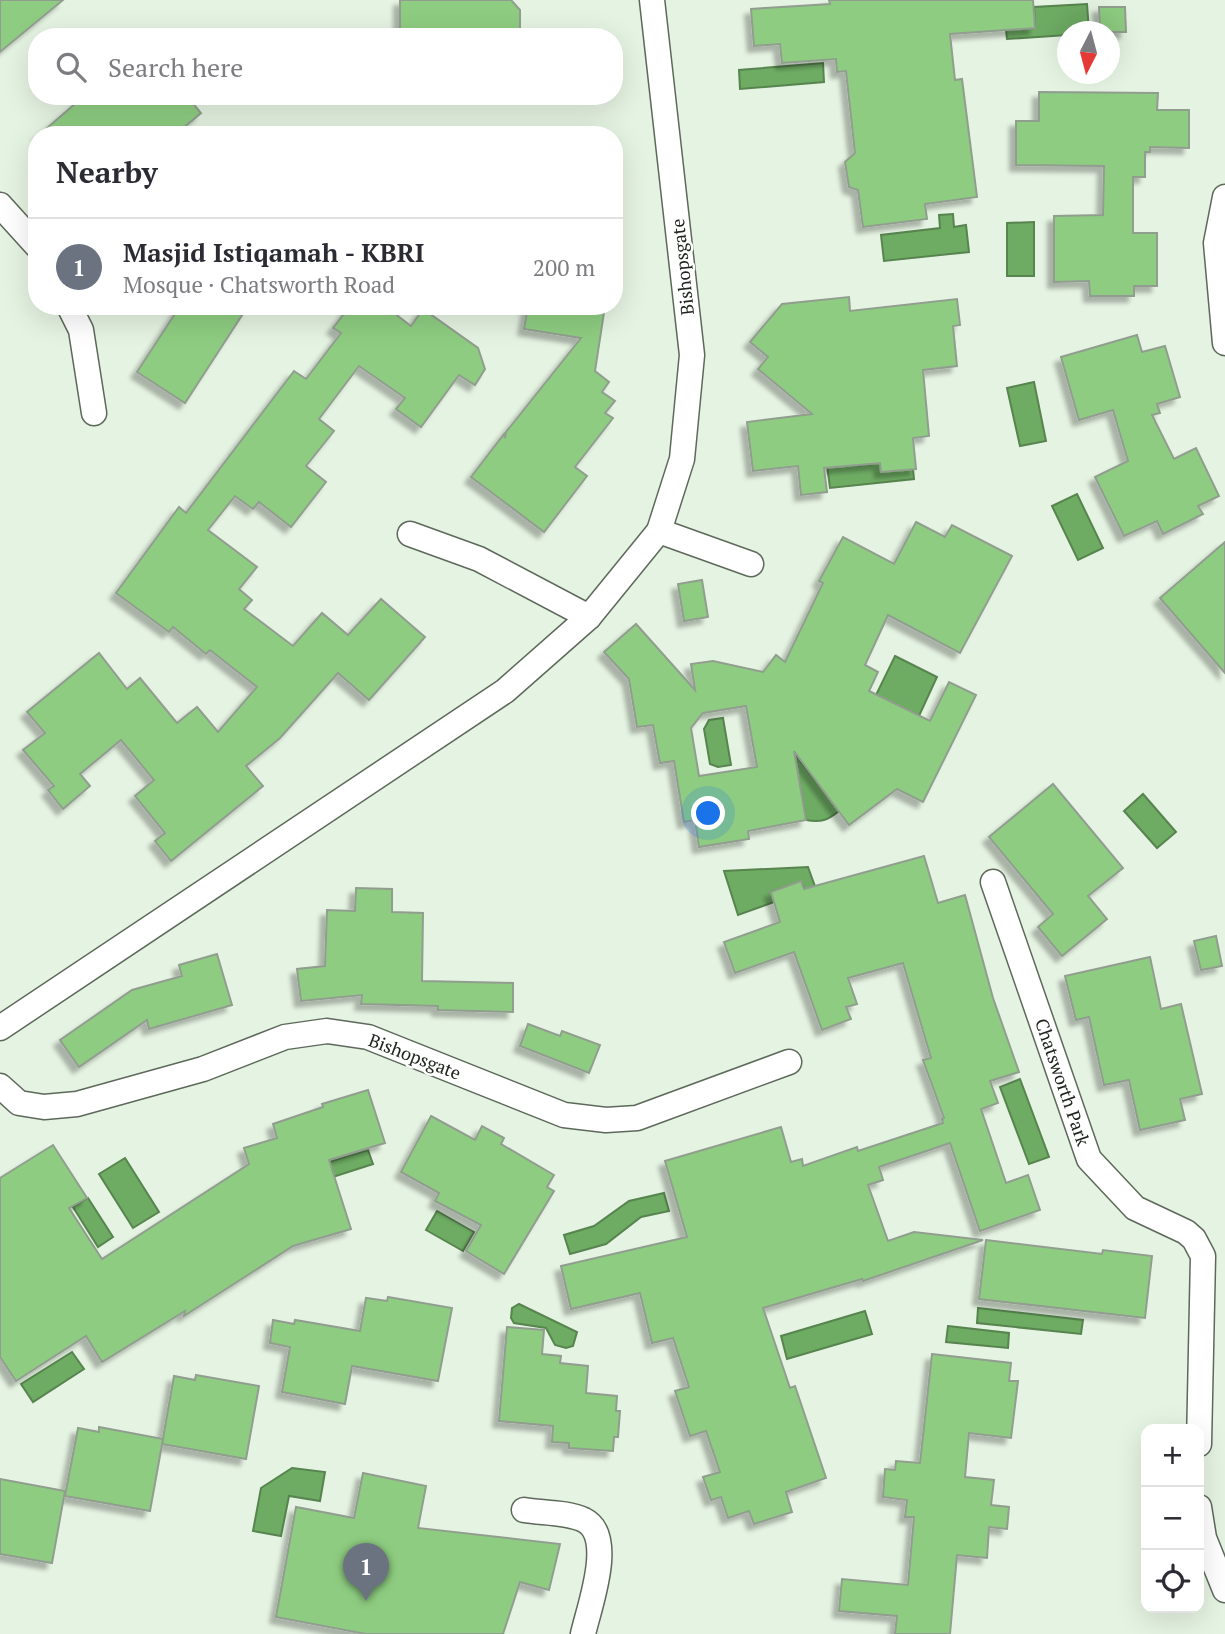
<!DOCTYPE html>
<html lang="en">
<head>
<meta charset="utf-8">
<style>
	:root { --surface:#fff; --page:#f7f7f7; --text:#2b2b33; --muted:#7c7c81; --line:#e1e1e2; --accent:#a31f6d }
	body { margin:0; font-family:"PT Serif",serif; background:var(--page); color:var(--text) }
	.controls { position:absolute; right:21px; bottom:21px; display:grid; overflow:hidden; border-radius:14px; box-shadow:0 7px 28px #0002 }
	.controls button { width:63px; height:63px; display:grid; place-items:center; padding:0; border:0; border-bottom:2px solid var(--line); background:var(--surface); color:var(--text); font:35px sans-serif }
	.compass { position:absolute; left:1057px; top:21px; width:63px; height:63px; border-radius:50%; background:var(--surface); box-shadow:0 7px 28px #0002; rotate:186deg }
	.you { position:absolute; left:709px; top:814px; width:24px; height:24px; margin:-18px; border:5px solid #fff; border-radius:50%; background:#1a73e8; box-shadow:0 0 0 10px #1a73e833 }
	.badge { display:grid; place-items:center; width:46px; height:46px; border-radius:50%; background:var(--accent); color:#fff; font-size:23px; font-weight:700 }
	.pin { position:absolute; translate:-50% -58px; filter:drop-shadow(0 2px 4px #0008) }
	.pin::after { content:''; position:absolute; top:37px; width:24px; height:21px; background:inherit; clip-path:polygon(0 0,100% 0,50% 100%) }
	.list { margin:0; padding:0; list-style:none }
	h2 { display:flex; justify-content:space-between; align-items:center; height:91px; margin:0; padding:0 28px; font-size:30px }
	h2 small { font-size:23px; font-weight:400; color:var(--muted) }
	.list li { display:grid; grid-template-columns:46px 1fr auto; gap:21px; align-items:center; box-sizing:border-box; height:98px; padding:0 28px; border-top:2px solid var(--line) }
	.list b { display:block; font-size:26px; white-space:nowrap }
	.list p { margin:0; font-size:23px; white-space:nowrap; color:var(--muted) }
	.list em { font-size:23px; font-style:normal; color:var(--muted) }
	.icon { flex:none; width:38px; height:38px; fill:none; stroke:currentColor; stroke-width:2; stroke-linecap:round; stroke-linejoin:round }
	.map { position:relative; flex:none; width:1225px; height:1634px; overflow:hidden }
	.search { position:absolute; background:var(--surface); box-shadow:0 7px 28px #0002; left:28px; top:28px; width:595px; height:77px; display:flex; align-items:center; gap:18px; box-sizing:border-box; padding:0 24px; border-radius:28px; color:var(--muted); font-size:26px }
	.panel { position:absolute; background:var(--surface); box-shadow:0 7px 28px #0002; left:28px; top:126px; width:595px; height:189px; border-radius:28px }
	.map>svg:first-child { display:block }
	.water { fill:#6eac63; stroke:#57844f; stroke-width:2 }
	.building { fill:#8ecd81; stroke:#919e8f; stroke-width:2; fill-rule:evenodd; filter:url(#shadow) }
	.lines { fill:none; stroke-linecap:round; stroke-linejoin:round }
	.street-casing { stroke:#5d695a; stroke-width:27 }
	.street { stroke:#fff; stroke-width:24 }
	.labels { text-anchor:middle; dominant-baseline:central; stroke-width:5; stroke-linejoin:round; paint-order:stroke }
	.street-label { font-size:18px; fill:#20251f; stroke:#fff }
</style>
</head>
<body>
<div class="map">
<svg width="1225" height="1634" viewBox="0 0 1225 1634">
	<defs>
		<filter id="shadow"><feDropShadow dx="-6" dy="6" stdDeviation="2" flood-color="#0004"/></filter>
	</defs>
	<rect width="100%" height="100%" fill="#e5f3e2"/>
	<g class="water">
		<polygon points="1087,4 1089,31 1068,32 1067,35 1007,39 1006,30 1035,28 1034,7"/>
		<polygon points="823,63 824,82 740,89 739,70"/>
		<polygon points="953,214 954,227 966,225 969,252 884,261 881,235 940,228 939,215"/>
		<polygon points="1034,222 1034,276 1007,276 1007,223"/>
		<polygon points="1034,382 1046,441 1020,446 1007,388"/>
		<polygon points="871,453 913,469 914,479 830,488 826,458 852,455 853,466 872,464"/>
		<polygon points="1077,494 1103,548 1078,560 1052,506"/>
		<polygon points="895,656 937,677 919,716 876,695"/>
		<polygon points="723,718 731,765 718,767 710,764 704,729 709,720"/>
		<path d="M794,753l45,58c-11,9 -18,12 -33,9z"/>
		<polygon points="1143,794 1176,832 1157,848 1124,811"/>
		<polygon points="808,867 816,889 805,890 801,882 771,892 774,902 738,915 724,871"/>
		<polygon points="1020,1079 1049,1157 1029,1164 1000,1087"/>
		<polygon points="368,1150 373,1164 314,1183 309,1168"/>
		<polygon points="125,1158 159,1212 133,1228 99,1174"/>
		<polygon points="664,1193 669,1211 641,1217 606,1244 570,1254 564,1235 594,1226 629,1201"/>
		<polygon points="88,1198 113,1237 98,1247 73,1207"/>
		<polygon points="437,1211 474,1232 463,1251 426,1230"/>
		<polygon points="519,1304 577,1332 573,1346 566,1348 555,1345 546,1328 514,1323 511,1318 512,1308"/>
		<polygon points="978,1308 1083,1320 1081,1334 977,1323"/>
		<polygon points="865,1311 872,1334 787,1359 781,1336"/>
		<polygon points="948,1326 1009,1333 1008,1348 946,1342"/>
		<polygon points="72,1352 84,1369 33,1402 21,1384"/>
		<polygon points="292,1468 325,1472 320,1501 289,1496 281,1536 253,1531 261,1488"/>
	</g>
	<g class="building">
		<polygon points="0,0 63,0 0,52"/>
		<polygon points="400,0 511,0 520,10 520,30 512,37 400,37"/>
		<polygon points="829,0 1033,0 1035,28 950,34 955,80 962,79 977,197 925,204 927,219 863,227 858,190 849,187 845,162 855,153 846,71 837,72 836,59 782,63 780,44 754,46 751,9 830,4"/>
		<polygon points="1099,7 1125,7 1126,32 1100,32"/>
		<polygon points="1039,92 1158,93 1157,110 1189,110 1189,148 1150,147 1150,152 1145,152 1145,177 1133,177 1133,233 1157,233 1157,286 1134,286 1134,296 1090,296 1089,281 1054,282 1054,216 1103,215 1104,166 1016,165 1016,121 1039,121"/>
		<polygon points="84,96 187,96 201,113 175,135 39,135"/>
		<polygon points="849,297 850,311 957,299 960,325 953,326 957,366 923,370 929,436 913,438 916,469 881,472 880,463 824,468 827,492 801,495 798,466 753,471 747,422 812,414 758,369 768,357 750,342 782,304"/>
		<polygon points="180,306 248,306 185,403 137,372"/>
		<polygon points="350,306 385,306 411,326 423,309 478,348 485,369 475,385 459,375 421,427 396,409 405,398 359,366 319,419 334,431 306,466 326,482 291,527 259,502 253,509 235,496 208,530 257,567 239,589 252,600 244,609 293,646 322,613 348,635 381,599 425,637 369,700 338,673 280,738 246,766 263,786 171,861 155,841 165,833 135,796 154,780 121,740 80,774 90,786 63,809 48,790 54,786 23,750 45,733 27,712 99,653 127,689 140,678 177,723 197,707 218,732 257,687 210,650 206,654 173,627 169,632 116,593 179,507 186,513 294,371 306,379 341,333 333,328"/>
		<polygon points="528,306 605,306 595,371 609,382 602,392 615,401 605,413 613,418 575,467 587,476 544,532 471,477 504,434 505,438 506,432 581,338 524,329"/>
		<polygon points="1137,335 1142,352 1165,346 1180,397 1157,404 1160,413 1152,415 1174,459 1196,448 1219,496 1198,506 1203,514 1163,534 1157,521 1124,536 1095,477 1128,461 1113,410 1079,420 1061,357"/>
		<path d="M916,522l29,15 7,-12 60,31 -52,97 -72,-38 -23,50 13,7 -9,19 61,30 19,-39 27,13 -53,107 -26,-13 -48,36 -55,-74 12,69 -58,11 1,8 -50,8 -4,-27 -11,2 -10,-61 -14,2 -7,-38 -16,2 -8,-48 -25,-27 32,-28 59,66 -4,-26 22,-3 50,11 13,-17 9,7 38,-79 -4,-2 24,-44 51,27zM746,706l11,61 -58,9 -8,-48 12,-15z"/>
		<polygon points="1225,542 1225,673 1160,598"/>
		<polygon points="702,580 708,617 684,621 678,584"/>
		<polygon points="1053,784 1123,868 1088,896 1107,919 1062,956 1038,927 1053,914 989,837"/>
		<polygon points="924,856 938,903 965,895 993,998 1019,1072 990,1081 998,1103 981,1109 1006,1183 1028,1175 1040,1210 980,1231 950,1143 879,1167 883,1180 868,1185 888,1241 914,1232 983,1240 863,1281 862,1279 763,1308 790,1388 795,1386 826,1478 786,1492 792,1512 754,1524 749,1511 728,1518 721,1497 711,1500 703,1477 720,1472 706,1431 690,1436 675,1391 689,1387 673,1338 652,1343 640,1293 571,1309 561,1266 687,1237 665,1161 781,1127 791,1162 802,1159 803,1166 857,1147 858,1151 943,1123 942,1119 944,1118 923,1060 931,1058 903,963 848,978 857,1004 846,1007 851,1019 822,1030 794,952 735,973 724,942 780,922 771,892 801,881 804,889"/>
		<polygon points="356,888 392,889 392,912 423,913 422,981 513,983 513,1012 438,1010 438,1006 361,1004 362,995 301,1001 297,969 325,966 327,910 355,911"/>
		<polygon points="1216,936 1222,966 1201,970 1194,941"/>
		<polygon points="217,954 232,1005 149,1029 147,1020 79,1067 60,1040 132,990 182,976 179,965"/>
		<polygon points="1150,957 1161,1009 1181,1004 1202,1094 1180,1099 1185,1120 1140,1130 1129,1080 1104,1085 1089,1017 1076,1020 1065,976"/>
		<polygon points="528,1024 560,1036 562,1031 600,1045 589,1073 520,1046"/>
		<polygon points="368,1090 385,1143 329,1160 351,1229 293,1246 184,1316 185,1311 102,1362 86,1336 16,1381 0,1357 0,1178 53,1145 87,1198 69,1208 102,1259 249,1164 244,1148 277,1138 273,1124 323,1107 322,1104"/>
		<polygon points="431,1116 475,1140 482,1126 504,1138 501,1144 554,1175 547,1187 554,1191 504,1274 466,1251 481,1225 435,1201 439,1193 401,1172"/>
		<polygon points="986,1240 1102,1254 1103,1250 1152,1256 1145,1318 979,1299"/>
		<polygon points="388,1297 452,1308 438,1381 352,1366 345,1404 282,1392 290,1347 270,1343 273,1320 294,1324 295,1320 360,1331 366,1298 387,1301"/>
		<polygon points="507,1327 544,1330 542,1354 561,1356 560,1363 588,1366 586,1393 617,1396 616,1411 620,1411 618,1437 614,1437 613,1451 569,1448 569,1443 552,1442 553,1426 499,1421"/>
		<polygon points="932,1354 1011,1363 1009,1381 1018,1381 1011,1438 969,1433 965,1477 994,1480 991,1505 1009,1507 1007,1529 989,1527 987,1558 957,1555 950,1634 895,1634 897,1616 839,1611 842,1579 908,1585 914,1517 905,1517 907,1500 883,1497 885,1469 895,1470 896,1461 920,1463"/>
		<polygon points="196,1375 259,1386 246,1459 162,1444 174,1376 195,1380"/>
		<polygon points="99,1427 163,1439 150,1511 65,1496 78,1428 99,1432"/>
		<polygon points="363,1473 426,1486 418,1528 560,1544 549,1590 520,1582 503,1634 366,1634 276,1617 296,1507 354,1518"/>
		<polygon points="0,1479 65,1491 52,1563 0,1554"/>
	</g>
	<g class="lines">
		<g class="street-casing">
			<g id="street">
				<polyline points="1225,197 1216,243 1225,343"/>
				<polyline points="0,205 37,246"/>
				<polyline points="69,306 81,330 94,413"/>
				<polyline points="659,531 751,564"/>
				<polyline points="410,534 479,559 589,617"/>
				<polyline points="993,882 1089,1159 1135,1208 1186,1232 1194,1239 1203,1256 1199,1444"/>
				<polyline points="0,1028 505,691 589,617 659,531 682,459 692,355 652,0"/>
				<polyline points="0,1086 19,1103 44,1107 77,1104 203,1069 285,1037 327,1031 368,1037 564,1115 606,1120 637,1118 789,1062"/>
				<polyline points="1199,1507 1204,1538 1225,1590"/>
				<path d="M524,1510c18,3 43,2 60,10 32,16 5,87 -1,114"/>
			</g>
		</g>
		<use href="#street" class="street"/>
	</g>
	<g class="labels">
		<g class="street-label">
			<text transform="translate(682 267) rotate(-96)">Bishopsgate</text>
			<text transform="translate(415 1056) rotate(21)">Bishopsgate</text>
			<text transform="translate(1063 1082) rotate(71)">Chatsworth Park</text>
		</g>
	</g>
</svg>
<div class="controls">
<button>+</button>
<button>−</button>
<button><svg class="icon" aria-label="locate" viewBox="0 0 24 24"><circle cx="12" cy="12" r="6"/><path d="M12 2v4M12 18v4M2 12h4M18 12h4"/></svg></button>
</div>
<svg class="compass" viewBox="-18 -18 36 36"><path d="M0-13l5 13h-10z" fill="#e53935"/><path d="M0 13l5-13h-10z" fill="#7c7c81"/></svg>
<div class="you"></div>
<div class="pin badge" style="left:366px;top:1601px;background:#6b7280">1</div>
<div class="search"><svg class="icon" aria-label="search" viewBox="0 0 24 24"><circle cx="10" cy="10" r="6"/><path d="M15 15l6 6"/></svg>Search here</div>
<section class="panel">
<h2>Nearby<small></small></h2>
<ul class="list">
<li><span class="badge" style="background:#6b7280">1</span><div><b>Masjid Istiqamah - KBRI</b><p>Mosque · Chatsworth Road</p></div><em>200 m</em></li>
</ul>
</section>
</div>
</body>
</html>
